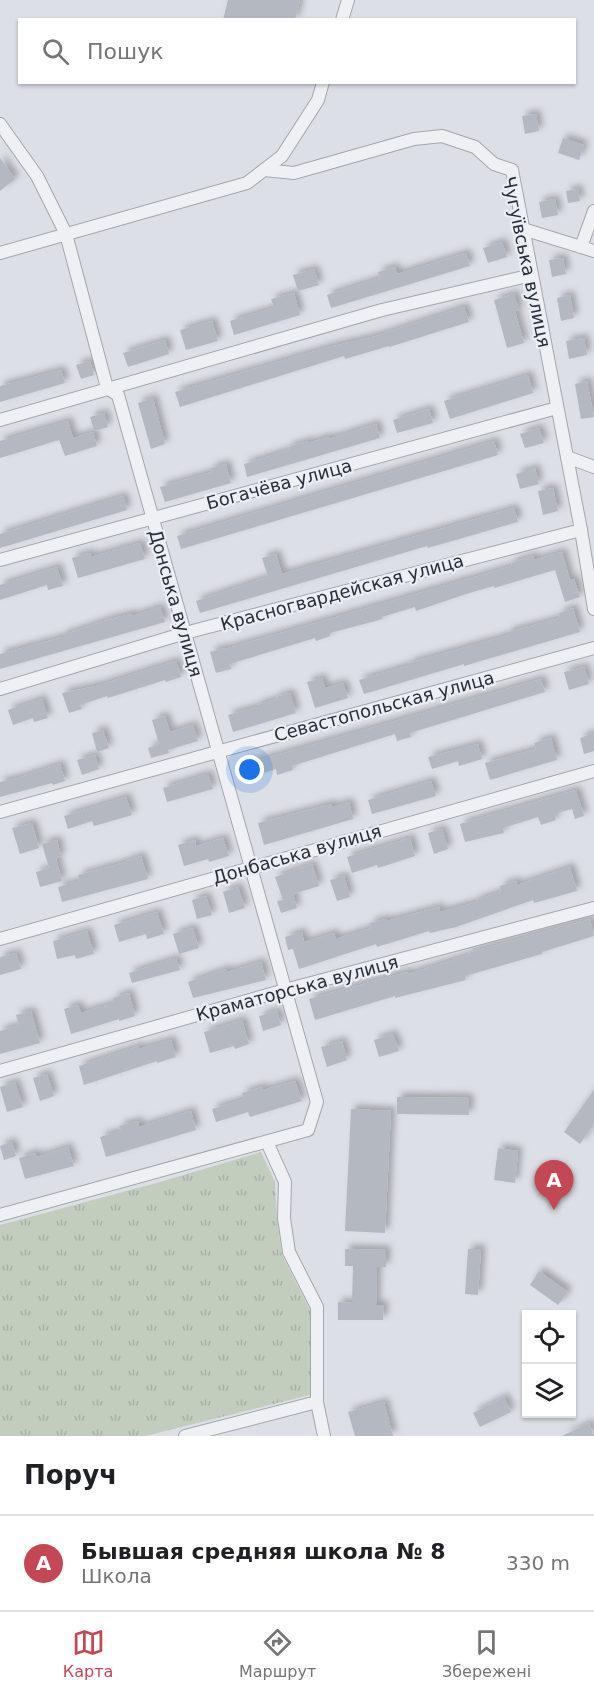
<!DOCTYPE html>
<html lang="uk">
<head>
<meta charset="utf-8">
<style>
	:root { --surface:#fff; --page:#f2f2f2; --text:#202124; --muted:#757577; --line:#e0e0e0; --accent:#c44754 }
	body { margin:0; font-family:"DejaVu Sans",sans-serif; background:var(--page); color:var(--text) }
	.controls { position:absolute; right:18px; bottom:18px; display:grid; overflow:hidden; border-radius:0px; box-shadow:0 2px 4px #0004 }
	.controls button { width:54px; height:54px; display:grid; place-items:center; padding:0; border:0; border-bottom:2px solid var(--line); background:var(--surface); color:var(--text); font:30px sans-serif }
	.you { position:absolute; left:250px; top:770px; width:21px; height:21px; margin:-15px; border:4px solid #fff; border-radius:50%; background:#1a73e8; box-shadow:0 0 0 9px #1a73e833 }
	.badge { display:grid; place-items:center; width:39px; height:39px; border-radius:50%; background:var(--accent); color:#fff; font-size:20px; font-weight:700 }
	.pin { position:absolute; translate:-50% -50px; filter:drop-shadow(0 2px 3px #0008) }
	.pin::after { content:''; position:absolute; top:32px; width:21px; height:18px; background:inherit; clip-path:polygon(0 0,100% 0,50% 100%) }
	.list { margin:0; padding:0; list-style:none }
	h2 { display:flex; justify-content:space-between; align-items:center; height:78px; margin:0; padding:0 24px; font-size:26px }
	h2 small { font-size:20px; font-weight:400; color:var(--muted) }
	.list li { display:grid; grid-template-columns:39px 1fr auto; gap:18px; align-items:center; box-sizing:border-box; height:96px; padding:0 24px; border-top:2px solid var(--line) }
	.list b { display:block; font-size:22px; white-space:nowrap }
	.list p { margin:0; font-size:20px; white-space:nowrap; color:var(--muted) }
	.list em { font-size:20px; font-style:normal; color:var(--muted) }
	.icon { flex:none; width:33px; height:33px; fill:none; stroke:currentColor; stroke-width:2; stroke-linecap:round; stroke-linejoin:round }
	.map { position:relative; flex:none; width:594px; height:1436px; overflow:hidden }
	.search { position:absolute; background:var(--surface); box-shadow:0 2px 4px #0004; left:18px; right:18px; top:18px; height:66px; display:flex; align-items:center; gap:15px; box-sizing:border-box; padding:0 21px; border-radius:0px; color:var(--muted); font-size:22px }
	.sheet { height:174px; background:var(--surface) }
	nav { display:flex; justify-content:space-around; align-items:center; box-sizing:border-box; height:84px; border-top:2px solid var(--line); background:var(--surface); font-size:16px; color:var(--muted) }
	nav a { display:grid; justify-items:center; gap:3px }
	nav .on { color:var(--accent) }
	.map>svg:first-child { display:block }
	.grass { fill:url(#grass-tufts) }
	.building { fill:#b4b8c1; filter:url(#shadow) }
	.lines { fill:none; stroke-linecap:round; stroke-linejoin:round }
	.minor-casing { stroke:#a2a6ae; stroke-width:14 }
	.minor { stroke:#eef0f4; stroke-width:12 }
	.labels { text-anchor:middle; dominant-baseline:central; stroke-width:4.5; stroke-linejoin:round; paint-order:stroke }
	.street-label { font-size:18px; fill:#272d3a; stroke:#ebeef3 }
</style>
</head>
<body>
<div class="map">
<svg width="594" height="1436" viewBox="0 0 594 1436">
	<defs>
		<pattern id="grass-tufts" width="24" height="20" patternUnits="userSpaceOnUse" patternTransform="scale(1.5)"><rect width="24" height="20" fill="#c1cebe"/><path d="M3 7l-1-3M5 7V3M7 7l1-3M15 17l-1-3M17 17v-4M19 17l1-3" fill="none" stroke="#a6b1a4"/></pattern>
		<filter id="shadow"><feDropShadow dx="4.5" dy="-4.5" stdDeviation="3" flood-color="#0004"/></filter>
	</defs>
	<rect width="100%" height="100%" fill="#dcdfe5"/>
	<polygon class="grass" points="261,1152 275,1182 277,1220 282,1255 310,1310 310,1395 145,1436 0,1436 0,1225 160,1182"/>
	<g class="building">
		<polygon points="228,0 300,0 295,20 223,20"/>
		<polygon points="536,114 539,131 525,134 522,116"/>
		<polygon points="563,138 584,145 579,160 558,153"/>
		<polygon points="0,158 15,179 0,191"/>
		<polygon points="578,189 580,201 568,203 566,191"/>
		<polygon points="555,199 558,215 542,218 539,202"/>
		<polygon points="502,242 507,257 488,263 483,248"/>
		<polygon points="466,253 470,266 331,308 327,295 380,278 378,272 395,267 397,274"/>
		<polygon points="563,258 566,274 552,277 549,260"/>
		<polygon points="314,269 319,285 298,291 293,275"/>
		<polygon points="294,293 300,315 234,335 230,321 274,308 271,299"/>
		<polygon points="514,294 519,310 515,311 524,343 507,348 494,300"/>
		<polygon points="570,295 574,318 561,321 557,298"/>
		<polygon points="464,307 469,322 389,347 389,346 345,359 344,356 180,407 175,392 329,347 376,336"/>
		<polygon points="212,321 218,341 186,350 180,330"/>
		<polygon points="584,338 587,355 569,359 566,341"/>
		<polygon points="165,340 169,354 128,367 123,353"/>
		<polygon points="90,361 94,375 81,379 76,365"/>
		<polygon points="61,370 65,383 0,402 0,386"/>
		<polygon points="528,375 533,393 450,419 444,401"/>
		<polygon points="587,381 594,417 581,419 575,384"/>
		<polygon points="153,398 165,444 151,449 138,403"/>
		<polygon points="429,409 433,423 397,433 393,420"/>
		<polygon points="104,413 108,427 94,431 90,417"/>
		<polygon points="68,421 73,438 93,432 97,446 65,456 59,440 0,458 0,441"/>
		<polygon points="376,424 380,438 247,477 244,464 289,450 288,447 308,441 308,443 329,437 329,439"/>
		<polygon points="539,428 544,443 525,448 520,434"/>
		<polygon points="494,441 498,455 181,549 177,536"/>
		<polygon points="226,464 231,483 165,502 160,487 212,472 211,468"/>
		<polygon points="535,468 539,484 520,489 516,474"/>
		<polygon points="553,488 558,511 543,515 538,491"/>
		<polygon points="123,496 127,510 0,548 0,534"/>
		<polygon points="514,508 518,522 428,548 427,546 200,613 196,601 268,577 262,558 276,554 282,574"/>
		<polygon points="140,543 145,559 78,578 72,558 90,553 91,557"/>
		<polygon points="562,552 570,580 574,579 580,597 565,602 555,570 551,571 494,588 494,586 466,594 416,611 415,607 382,617 383,619 330,633 330,636 316,641 315,638 230,664 231,669 216,673 210,652 225,648 225,649 478,576 512,566 511,563 533,556 534,560"/>
		<polygon points="57,567 63,586 48,590 47,585 0,600 0,585"/>
		<polygon points="160,607 165,622 0,669 0,654 63,637 63,635 110,619 131,614 132,616"/>
		<polygon points="573,608 580,632 464,666 464,664 364,694 359,680 410,665 409,663 509,635 508,632 560,618 559,613"/>
		<polygon points="176,661 181,677 166,682 165,680 108,698 107,696 80,705 82,709 69,713 62,693 96,686"/>
		<polygon points="584,667 589,684 569,690 564,672"/>
		<polygon points="322,678 325,688 343,683 348,698 315,708 307,682"/>
		<polygon points="541,679 545,692 410,733 411,737 397,741 395,734 292,766 293,770 277,775 276,769 246,778 242,765"/>
		<polygon points="290,693 296,713 233,732 228,715 257,707 257,705 277,699 276,697"/>
		<polygon points="42,699 48,718 34,722 33,718 13,725 8,710"/>
		<polygon points="165,716 170,732 193,725 198,741 168,750 169,753 151,758 148,748 159,744 152,720"/>
		<polygon points="103,730 109,748 97,752 92,733"/>
		<polygon points="594,733 594,751 584,754 580,738"/>
		<polygon points="551,738 557,760 490,780 485,763 536,749 534,743"/>
		<polygon points="478,744 482,759 459,766 458,761 432,769 428,757"/>
		<polygon points="95,755 99,769 82,775 77,760"/>
		<polygon points="60,764 65,781 53,785 52,783 0,797 0,782 18,778"/>
		<polygon points="208,774 213,789 167,802 163,788"/>
		<polygon points="431,781 436,796 372,814 368,800"/>
		<polygon points="576,790 584,816 575,819 572,809 554,814 556,820 541,825 538,817 503,828 504,833 465,842 460,824"/>
		<polygon points="126,797 132,815 94,826 92,821 68,829 64,816"/>
		<polygon points="349,802 353,819 264,845 258,823 331,804 332,807"/>
		<polygon points="32,823 39,848 20,854 12,828"/>
		<polygon points="442,829 448,849 434,854 428,833"/>
		<polygon points="223,838 229,856 209,862 208,859 184,866 178,845 195,840 196,846"/>
		<polygon points="410,838 415,856 378,868 377,865 352,873 347,857"/>
		<polygon points="57,840 61,856 56,858 62,881 40,887 36,872 49,868 42,844"/>
		<polygon points="141,856 148,879 62,902 58,887 80,881 78,875 126,862 126,861"/>
		<polygon points="312,864 319,886 293,894 297,908 281,913 277,901 283,900 275,877"/>
		<polygon points="570,867 577,891 534,903 533,900 456,927 430,933 429,931 377,947 376,944 299,969 293,949 288,950 285,937 302,932 304,942 334,933 336,939 371,928 370,923 386,919 387,921 439,907 440,912 477,902 476,900 501,892 500,886 516,881 517,885"/>
		<polygon points="344,876 350,897 337,901 330,880"/>
		<polygon points="238,887 245,908 229,913 223,892"/>
		<polygon points="206,896 212,915 197,919 192,900"/>
		<polygon points="157,912 164,934 147,939 146,934 119,942 114,925"/>
		<polygon points="590,919 594,936 542,952 542,954 465,976 466,980 395,998 395,996 315,1020 309,999 407,972 408,974 469,955 468,953"/>
		<polygon points="193,928 199,948 179,954 173,934"/>
		<polygon points="87,931 94,954 76,959 75,955 57,959 53,941"/>
		<polygon points="16,953 21,969 0,975 0,957"/>
		<polygon points="176,958 180,970 132,983 129,973"/>
		<polygon points="261,962 266,980 193,998 188,982 227,969 227,972"/>
		<polygon points="129,993 135,1016 119,1021 119,1019 71,1034 64,1009 78,1005 81,1013 114,1003 113,998"/>
		<polygon points="31,1011 40,1043 0,1054 0,1031 19,1025 16,1015"/>
		<polygon points="277,1011 281,1025 263,1031 259,1016"/>
		<polygon points="242,1020 249,1044 235,1049 234,1046 210,1053 204,1032"/>
		<polygon points="393,1034 399,1051 379,1057 374,1040"/>
		<polygon points="171,1040 176,1057 157,1063 157,1061 84,1085 79,1066 139,1046 139,1049"/>
		<polygon points="342,1041 347,1060 327,1067 321,1047"/>
		<polygon points="47,1074 54,1096 40,1101 33,1078"/>
		<polygon points="295,1081 302,1101 250,1117 248,1112 216,1122 212,1109 244,1099 242,1093 262,1087 263,1090"/>
		<polygon points="15,1082 23,1107 7,1112 0,1087"/>
		<polygon points="594,1090 594,1124 580,1144 564,1132"/>
		<polygon points="397,1097 469,1098 469,1115 397,1114"/>
		<polygon points="351,1109 391,1111 385,1233 345,1231"/>
		<polygon points="191,1111 196,1130 106,1157 100,1137 121,1131 119,1126 138,1121 139,1127"/>
		<polygon points="12,1142 16,1156 4,1160 0,1146"/>
		<polygon points="68,1147 74,1166 25,1179 19,1158 35,1153 37,1157"/>
		<polygon points="498,1148 518,1151 515,1183 494,1180"/>
		<polygon points="345,1249 386,1250 386,1267 377,1267 376,1305 384,1305 383,1320 338,1320 338,1302 352,1303 353,1266 345,1266"/>
		<polygon points="468,1249 481,1249 478,1295 465,1294"/>
		<polygon points="539,1271 568,1292 558,1305 530,1285"/>
		<polygon points="504,1397 511,1412 480,1427 473,1413"/>
		<polygon points="384,1402 393,1436 355,1436 348,1412"/>
		<polygon points="589,1423 594,1436 562,1436"/>
	</g>
	<g class="lines">
		<g class="minor-casing">
			<g id="minor">
				<polyline points="342,20 348,0"/>
				<polyline points="0,124 37,176 66,234 107,388 118,395 317,1102 308,1130 0,1215"/>
				<polyline points="264,170 294,173 414,139 442,136 475,147 494,164 512,170 581,530 594,609"/>
				<polyline points="523,229 594,251"/>
				<polyline points="581,247 594,211"/>
				<polyline points="0,253 247,183 282,156 318,100 323,82"/>
				<polyline points="0,420 382,310 532,275"/>
				<polyline points="567,457 594,467"/>
				<polyline points="0,560 557,408"/>
				<polyline points="0,689 185,633 581,530"/>
				<polyline points="0,812 594,648"/>
				<polyline points="0,939 594,771"/>
				<polyline points="0,1071 285,990 594,908"/>
				<polyline points="267,1142 285,1182 284,1218 289,1252 317,1307 317,1402 324,1436"/>
				<polyline points="185,1436 317,1402"/>
			</g>
		</g>
		<use href="#minor" class="minor"/>
	</g>
	<g class="labels">
		<g class="street-label">
			<text transform="translate(527 262) rotate(78)">Чугуївська вулиця</text>
			<text transform="translate(279 484) rotate(-15)">Богачёва улица</text>
			<text transform="translate(342 592) rotate(-15)">Красногвардейская улица</text>
			<text transform="translate(176 603) rotate(74)">Донська вулиця</text>
			<text transform="translate(384 706) rotate(-15)">Севастопольская улица</text>
			<text transform="translate(297 854) rotate(-16)">Донбаська вулиця</text>
			<text transform="translate(297 988) rotate(-15)">Краматорська вулиця</text>
		</g>
	</g>
</svg>
<div class="controls">
<button><svg class="icon" aria-label="locate" viewBox="0 0 24 24"><circle cx="12" cy="12" r="6"/><path d="M12 2v4M12 18v4M2 12h4M18 12h4"/></svg></button>
<button><svg class="icon" aria-label="layers" viewBox="0 0 24 24"><path d="M12 4l9 5-9 5-9-5zM3 14l9 5 9-5"/></svg></button>
</div>
<div class="you"></div>
<div class="pin badge" style="left:554px;top:1210px">A</div>
<div class="search"><svg class="icon" aria-label="search" viewBox="0 0 24 24"><circle cx="10" cy="10" r="6"/><path d="M15 15l6 6"/></svg>Пошук</div>
</div>
<section class="sheet">
<h2>Поруч<small></small></h2>
<ul class="list">
<li><span class="badge">A</span><div><b>Бывшая средняя школа № 8</b><p>Школа</p></div><em>330 m</em></li>
</ul>
</section>
<nav>
<a class="on"><svg class="icon" aria-label="map" viewBox="0 0 24 24"><path d="M3 6l6-2 6 2 6-2v14l-6 2-6-2-6 2zM9 4v14M15 6v14"/></svg>Карта</a>
<a><svg class="icon" aria-label="directions" viewBox="0 0 24 24"><path d="M12 3l9 9-9 9-9-9zM9 14v-3h6M13 9l2 2-2 2"/></svg>Маршрут</a>
<a><svg class="icon" aria-label="saved" viewBox="0 0 24 24"><path d="M7 4h10v16l-5-4-5 4z"/></svg>Збережені</a>
</nav>
</body>
</html>
